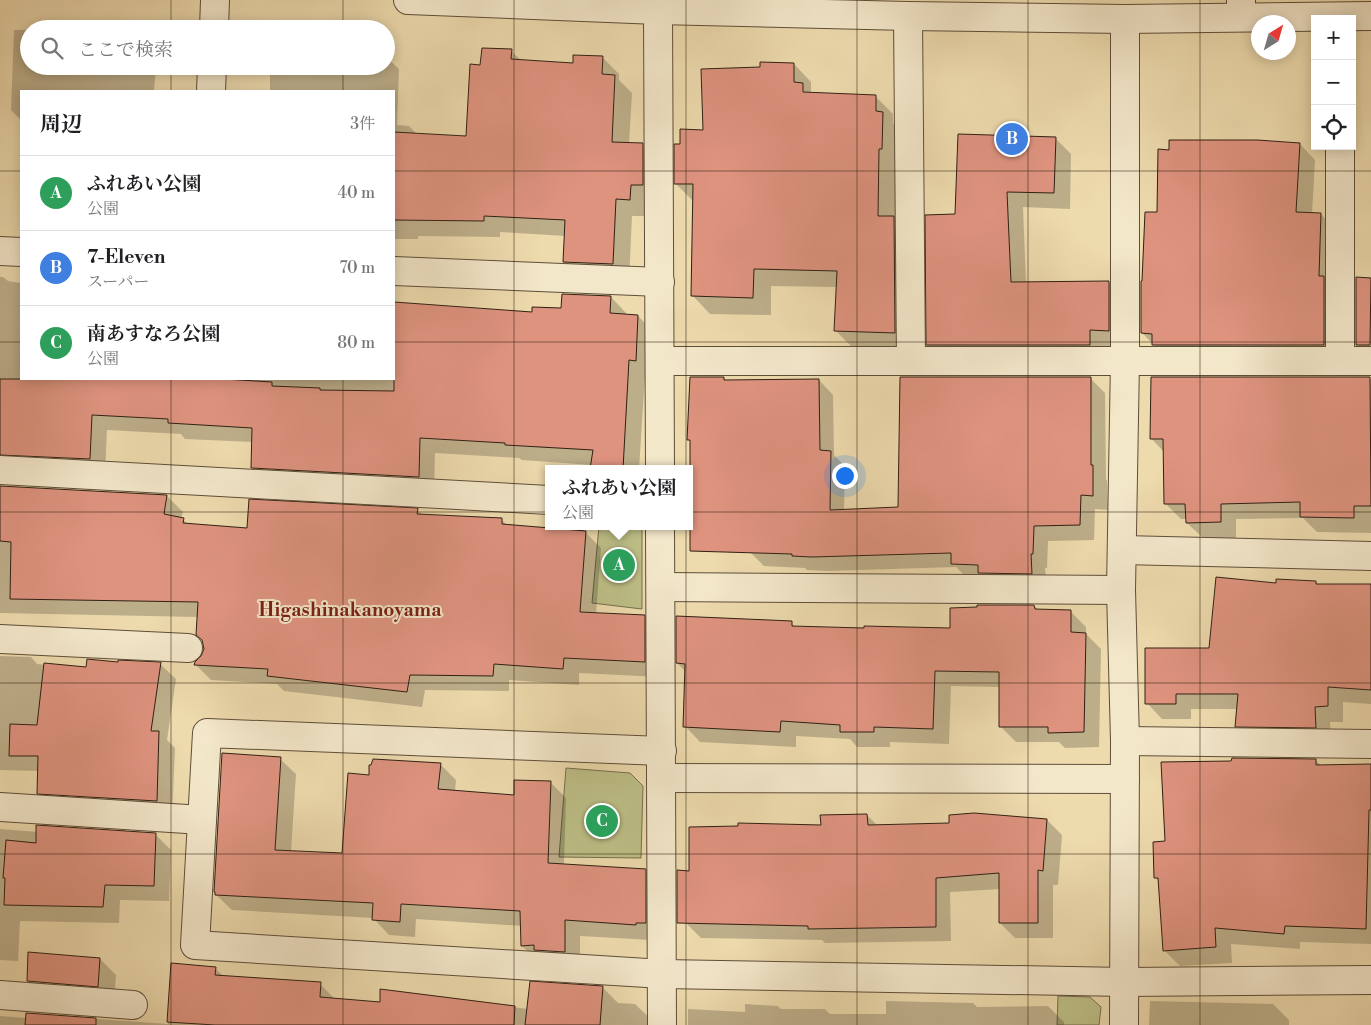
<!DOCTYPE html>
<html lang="ja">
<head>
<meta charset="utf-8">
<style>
	:root { --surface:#fff; --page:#f6f6f6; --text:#202124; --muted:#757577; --line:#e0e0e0; --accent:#8f2418 }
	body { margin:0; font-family:"Libre Bodoni","Noto Serif JP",serif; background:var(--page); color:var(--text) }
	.controls { position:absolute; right:15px; top:15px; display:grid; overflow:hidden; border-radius:0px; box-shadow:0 2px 12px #0003 }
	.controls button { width:45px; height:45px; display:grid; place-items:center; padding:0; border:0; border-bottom:1px solid var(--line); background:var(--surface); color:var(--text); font:25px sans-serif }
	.compass { position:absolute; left:1251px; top:15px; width:45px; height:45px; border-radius:50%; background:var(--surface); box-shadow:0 2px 12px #0003; rotate:37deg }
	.you { position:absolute; left:844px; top:475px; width:18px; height:18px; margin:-12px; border:4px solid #fff; border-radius:50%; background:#1a73e8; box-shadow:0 0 0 8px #1a73e833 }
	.badge { display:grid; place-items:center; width:32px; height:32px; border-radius:50%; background:var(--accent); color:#fff; font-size:16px; font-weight:700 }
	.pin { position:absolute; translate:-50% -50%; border:2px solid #fff; box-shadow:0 1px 5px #0006 }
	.popup { position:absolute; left:545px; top:465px; width:148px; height:65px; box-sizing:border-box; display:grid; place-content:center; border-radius:0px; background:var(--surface); filter:drop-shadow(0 1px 4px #0005); font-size:16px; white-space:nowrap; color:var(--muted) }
	.popup b { font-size:19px; color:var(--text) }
	.popup::after { content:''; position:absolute; left:50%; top:100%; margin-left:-10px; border:10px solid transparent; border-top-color:var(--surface) }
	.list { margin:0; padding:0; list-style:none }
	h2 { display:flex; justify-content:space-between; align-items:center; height:65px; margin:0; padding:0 20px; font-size:21px }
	h2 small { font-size:16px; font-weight:400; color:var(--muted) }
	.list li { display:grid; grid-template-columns:32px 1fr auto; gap:15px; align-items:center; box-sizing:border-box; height:75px; padding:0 20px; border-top:1px solid var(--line) }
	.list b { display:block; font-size:19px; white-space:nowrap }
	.list p { margin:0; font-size:16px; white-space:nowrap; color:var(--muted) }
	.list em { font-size:16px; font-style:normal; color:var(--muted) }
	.icon { flex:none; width:28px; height:28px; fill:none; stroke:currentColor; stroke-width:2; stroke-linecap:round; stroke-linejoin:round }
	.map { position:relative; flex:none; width:1371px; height:1025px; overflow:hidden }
	.search { position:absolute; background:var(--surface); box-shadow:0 2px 12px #0003; left:20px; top:20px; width:375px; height:55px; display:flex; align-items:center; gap:12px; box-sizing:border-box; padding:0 18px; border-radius:28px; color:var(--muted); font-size:19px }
	.panel { position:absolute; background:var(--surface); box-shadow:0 2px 12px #0003; left:20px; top:90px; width:375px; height:290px; border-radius:0px }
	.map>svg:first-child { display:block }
	.green { fill:#bdbe86; stroke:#766f4c }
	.shadow { fill:#0003 }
	.building { fill:#de937f; stroke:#302013 }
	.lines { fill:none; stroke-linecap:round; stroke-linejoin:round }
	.minor-casing { stroke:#5f4e3a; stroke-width:30 }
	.tertiary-casing { stroke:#5f4e3a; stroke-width:30 }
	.minor { stroke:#f3e7ca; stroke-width:28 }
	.tertiary { stroke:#f3e7ca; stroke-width:28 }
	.grid { fill:none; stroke:#302013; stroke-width:1; stroke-opacity:0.55 }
	.labels { text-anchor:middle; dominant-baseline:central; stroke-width:4; stroke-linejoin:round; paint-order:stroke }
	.quarter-label { font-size:19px; font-weight:bold; fill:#7a1f14; stroke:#f3e7ca }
</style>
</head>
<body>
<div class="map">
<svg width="1371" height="1025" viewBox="0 0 1371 1025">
	<rect width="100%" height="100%" fill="#eddaad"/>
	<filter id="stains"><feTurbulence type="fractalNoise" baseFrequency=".004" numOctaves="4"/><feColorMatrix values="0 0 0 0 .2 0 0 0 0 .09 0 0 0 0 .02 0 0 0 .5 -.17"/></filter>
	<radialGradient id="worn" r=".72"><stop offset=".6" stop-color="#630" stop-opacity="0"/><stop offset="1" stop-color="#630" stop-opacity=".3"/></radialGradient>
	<g class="green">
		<polygon points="599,526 642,527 642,609 592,603"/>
		<polygon points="566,768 630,773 643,786 641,858 559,857"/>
		<polygon points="1058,996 1090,997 1101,1007 1099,1025 1057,1025"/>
	</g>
	<g class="shadow">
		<polygon points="14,30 29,30 29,66 156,66 154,91 21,91 21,120 11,110"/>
		<polygon points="511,51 522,61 574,64 602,57 619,74 619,80 632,93 629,144 642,144 659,161 647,216 632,216 629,281 581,279 564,262 566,236 500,232 500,237 418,236 418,239 394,239 394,91 270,91 270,73 330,75 330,66 386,66 386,57 399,69 397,125 409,126 417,134 467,137 482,67"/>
		<polygon points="794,64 811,82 811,94 876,97 893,114 893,123 901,131 896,166 895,219 911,235 912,351 853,348 835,330 837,287 771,286 771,315 710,314 693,296 693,201 676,184 681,146 704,131 761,68"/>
		<polygon points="1055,138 1071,154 1070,209 1023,207 1026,283 1109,283 1125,299 1125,347 1105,346 1106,361 944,361 928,345 956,215"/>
		<polygon points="1300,144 1315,160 1312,214 1321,214 1336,230 1339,360 1169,360 1142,333 1158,213"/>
		<polygon points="0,277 3,277 8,281 21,283 21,379 394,379 394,304 534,313 562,309 611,297 626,313 626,315 638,316 654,332 651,376 645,376 639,469 592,469 592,465 522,460 519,458 435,453 434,492 268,483 252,468 253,442 185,439 181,434 107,430 105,474 3,477 0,485"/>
		<polygon points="1357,278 1371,279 1371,359 1357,345"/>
		<polygon points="723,378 727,381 819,380 833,395 834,455 845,466 844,510 899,508 1090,378 1105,393 1106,479 1107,481 1108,510 1095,509 1094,540 1048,541 1047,568 1045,568 1047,588 967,578 956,567 828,571 807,570 805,568 764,566 750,552 692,442 688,439"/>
		<polygon points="1369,378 1371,380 1371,533 1317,532 1303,518 1236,519 1236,538 1203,538 1187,523 1187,519 1181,519 1165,503 1164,452 1151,438"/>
		<polygon points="0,487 167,496 183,512 181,518 189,525 248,529 417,510 423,515 501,519 508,526 585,532 601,548 596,614 644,616 660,632 660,677 579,673 579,685 509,680 509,691 425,690 422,707 284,691 277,684 211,680 196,665 202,657 205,649 198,617 0,613"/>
		<polygon points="1316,582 1319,586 1371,585 1371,704 1343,702 1343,722 1330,722 1331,743 1252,742 1236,726 1238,709 1191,709 1191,719 1162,719 1147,703 1211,649 1277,584"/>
		<polygon points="1034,606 1038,610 1070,611 1086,627 1086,634 1101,649 1099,747 1065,748 1059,742 1016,742 1000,726 1000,687 951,686 949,744 890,742 890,747 857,747 850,739 796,736 796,747 700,742 685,726 686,672 677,663 791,623 796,628 951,629"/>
		<polygon points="0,656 31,657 37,664 87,669 119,663 160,664 176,679 167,740 175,748 172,817 54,809 38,793 39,771 0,770"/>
		<polygon points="280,759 296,774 291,852 343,854 370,776 440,764 456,780 455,791 515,796 550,782 566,798 564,865 645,870 661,886 651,940 580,936 580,967 538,961 522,946 522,926 416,919 415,937 389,935 373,918 232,910 216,895"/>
		<polygon points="1315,760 1322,766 1371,765 1371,944 1300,942 1300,949 1231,944 1232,963 1180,966 1164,950 1160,882 1155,877 1166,843"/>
		<polygon points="867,815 878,826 1047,820 1062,835 1058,885 1053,885 1053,938 1015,938 1000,923 1000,889 950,892 951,941 825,943 822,940 701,938 686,923 690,872 822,827"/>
		<polygon points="0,829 38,832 155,834 171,850 169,901 120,900 119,923 20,921 18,961 0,960"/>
		<polygon points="100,959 116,975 114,1002 44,997 28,981"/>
		<polygon points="172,964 215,968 224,977 320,984 336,1000 381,1003 381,990 528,1009 602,987 618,1003 635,1004 657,1025 0,1025 0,1016 27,1018 27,1014 168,1024"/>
		<polygon points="886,1001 973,1003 977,1007 1048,1006 1064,1022 1064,1025 688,1025 688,1009 745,1012 745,1004 778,1006 781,1009 825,1009 830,1014 886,1014"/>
		<polygon points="1150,1001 1273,1004 1289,1020 1289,1025 1149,1025"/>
	</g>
	<g class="building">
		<polygon points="482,48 512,49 511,59 573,63 573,55 603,56 602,74 615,75 612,142 643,143 643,185 631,185 630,200 616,199 613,264 563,262 565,220 484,216 484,221 394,220 394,132 466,136 470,64 480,65"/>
		<polygon points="760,62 794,63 794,82 803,83 803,92 876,95 876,111 883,112 882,149 879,149 878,216 894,216 895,333 834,331 837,271 754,269 753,298 691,296 693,184 674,184 674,144 680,144 680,129 703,130 701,69 760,67"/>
		<polygon points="958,134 1056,137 1054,193 1007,192 1011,282 1109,281 1109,331 1090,330 1090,345 926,345 925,215 955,214"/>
		<polygon points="1169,140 1257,140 1300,143 1296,212 1321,213 1319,276 1324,276 1324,345 1152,345 1152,334 1141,333 1141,281 1142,281 1145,212 1157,212 1158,149 1169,150"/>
		<polygon points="1356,277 1371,278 1370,345 1356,345"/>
		<polygon points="562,294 611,296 610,313 638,315 636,361 629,360 623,469 590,469 593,450 505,445 505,443 420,438 419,477 251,468 252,428 168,423 168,419 92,415 90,459 0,455 0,379 224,379 272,382 272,386 320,388 320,390 394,391 394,302 532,312 532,307 561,308"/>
		<polygon points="690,377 724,377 724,380 819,379 820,450 831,451 830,510 898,507 900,377 1091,377 1091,465 1093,465 1093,496 1081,495 1080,525 1034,526 1033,554 1031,554 1032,574 978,573 978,565 951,564 951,553 812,557 792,556 792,554 690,551 690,440 687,440"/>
		<polygon points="1151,377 1370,377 1371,506 1354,506 1354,518 1300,517 1300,502 1221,504 1221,522 1186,523 1185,504 1164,504 1163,439 1150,439"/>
		<polygon points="0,486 167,495 164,514 184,518 183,523 247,528 249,499 418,508 417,514 502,518 502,524 586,531 580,612 645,615 645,662 564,658 563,669 494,664 493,676 410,675 407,692 267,676 268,669 194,665 195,662 201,656 204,649 202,640 196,635 198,602 10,599 11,542 0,541"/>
		<polygon points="1216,577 1276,583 1276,579 1316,581 1316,584 1371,584 1371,690 1328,687 1328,706 1315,707 1316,728 1235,727 1238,694 1176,694 1176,704 1145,704 1145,648 1209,648"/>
		<polygon points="977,605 1034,605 1035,609 1071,610 1071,632 1086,633 1084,732 1048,733 1048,727 999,727 999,672 935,671 933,729 874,727 874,732 840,732 840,725 781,721 780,732 683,727 685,664 676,663 676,616 792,621 792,626 864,628 864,626 950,628 950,608 977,607"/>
		<polygon points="87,659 118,662 118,660 161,662 151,731 159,731 157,801 37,794 38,756 9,756 10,724 37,725 44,663 86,667"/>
		<polygon points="222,753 281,757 275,850 342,853 348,773 369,775 369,765 371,765 373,759 441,763 438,789 514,795 514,780 551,781 548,863 646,869 646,923 636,923 636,925 565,920 565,952 534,950 534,945 521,946 520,911 401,904 400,922 372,920 373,903 215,895 215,892 214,892"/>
		<polygon points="1232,758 1316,759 1316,765 1371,764 1371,810 1369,810 1366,929 1285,926 1284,934 1215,928 1216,947 1163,951 1158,878 1154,878 1153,842 1165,841 1161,762 1231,761"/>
		<polygon points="974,813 1047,819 1043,871 1038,870 1038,923 999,923 999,873 936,878 936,927 808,929 808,926 677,923 677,870 689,871 689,827 738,826 738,823 821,825 820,815 867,814 868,825 949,823 949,815"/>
		<polygon points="36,825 156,833 154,886 105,885 103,907 4,905 5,878 3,878 6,840 36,843"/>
		<polygon points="28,952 100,958 98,987 27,981"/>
		<polygon points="171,963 216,967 215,975 321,982 320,997 380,1002 380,989 515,1006 514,1025 215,1025 167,1022"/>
		<polygon points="530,981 603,986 600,1025 525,1025"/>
		<polygon points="26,1013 96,1018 96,1025 25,1025"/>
	</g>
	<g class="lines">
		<g class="minor-casing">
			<g id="minor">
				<polyline points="1241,0 1241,16"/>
				<polyline points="658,10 660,469"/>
				<polyline points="908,16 911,361"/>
				<polyline points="214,29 215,0"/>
				<polyline points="211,91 212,66"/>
				<polyline points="0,251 21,252"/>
				<polyline points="394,271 660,282"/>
				<polyline points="660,361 1371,361"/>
				<polyline points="1340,361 1340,146"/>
				<polyline points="0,470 549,500"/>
				<polyline points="660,526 662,1025"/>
				<polyline points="1122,550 1371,556"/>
				<polyline points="661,587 1121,590"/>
				<polyline points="0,639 188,648"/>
				<polyline points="1125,741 1371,744"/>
				<polyline points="662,751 207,733 195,945 663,974 1125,982 1371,980"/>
				<polyline points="662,778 1125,779"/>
				<polyline points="0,807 202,820"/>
				<polyline points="0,995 133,1005"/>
				<polyline points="1124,1025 1125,741 1121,590 1125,360 1125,19"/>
			</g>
		</g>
		<g class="tertiary-casing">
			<polyline id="tertiary" points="408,0 658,10 908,16 1125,19 1371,16"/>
		</g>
		<use href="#minor" class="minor"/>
		<use href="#tertiary" class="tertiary"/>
	</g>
	<path class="grid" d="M171,0v29M343,0v29M514,0v1025M686,0v1025M857,0v1025M1028,0v1025M1200,0v1025M171,66v25M343,66v25M0,171h21M394,171h977M0,342h21M394,342h977M171,379v646M343,379v646M0,512h1371M0,683h1371M0,854h1371"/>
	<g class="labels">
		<g class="quarter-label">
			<text x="350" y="610">Higashinakanoyama</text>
		</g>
	</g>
	<rect width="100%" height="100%" filter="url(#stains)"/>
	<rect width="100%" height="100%" fill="url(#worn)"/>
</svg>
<div class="controls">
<button>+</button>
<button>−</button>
<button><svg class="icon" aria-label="locate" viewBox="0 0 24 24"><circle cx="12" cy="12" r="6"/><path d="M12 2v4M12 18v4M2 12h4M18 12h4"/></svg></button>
</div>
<svg class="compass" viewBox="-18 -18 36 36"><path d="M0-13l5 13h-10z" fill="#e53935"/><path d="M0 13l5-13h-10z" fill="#757577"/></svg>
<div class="you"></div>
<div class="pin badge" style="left:619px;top:565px;background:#2e9e5b">A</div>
<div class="popup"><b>ふれあい公園</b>公園</div>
<div class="pin badge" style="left:1012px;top:139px;background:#3f7fe0">B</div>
<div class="pin badge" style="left:602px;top:821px;background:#2e9e5b">C</div>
<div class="search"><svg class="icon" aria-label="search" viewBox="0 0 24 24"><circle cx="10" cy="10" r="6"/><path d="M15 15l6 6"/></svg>ここで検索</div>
<section class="panel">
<h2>周辺<small>3件</small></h2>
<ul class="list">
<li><span class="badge" style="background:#2e9e5b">A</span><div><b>ふれあい公園</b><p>公園</p></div><em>40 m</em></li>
<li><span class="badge" style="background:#3f7fe0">B</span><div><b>7-Eleven</b><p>スーパー</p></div><em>70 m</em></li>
<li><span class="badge" style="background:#2e9e5b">C</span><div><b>南あすなろ公園</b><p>公園</p></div><em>80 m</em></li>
</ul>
</section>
</div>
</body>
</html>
